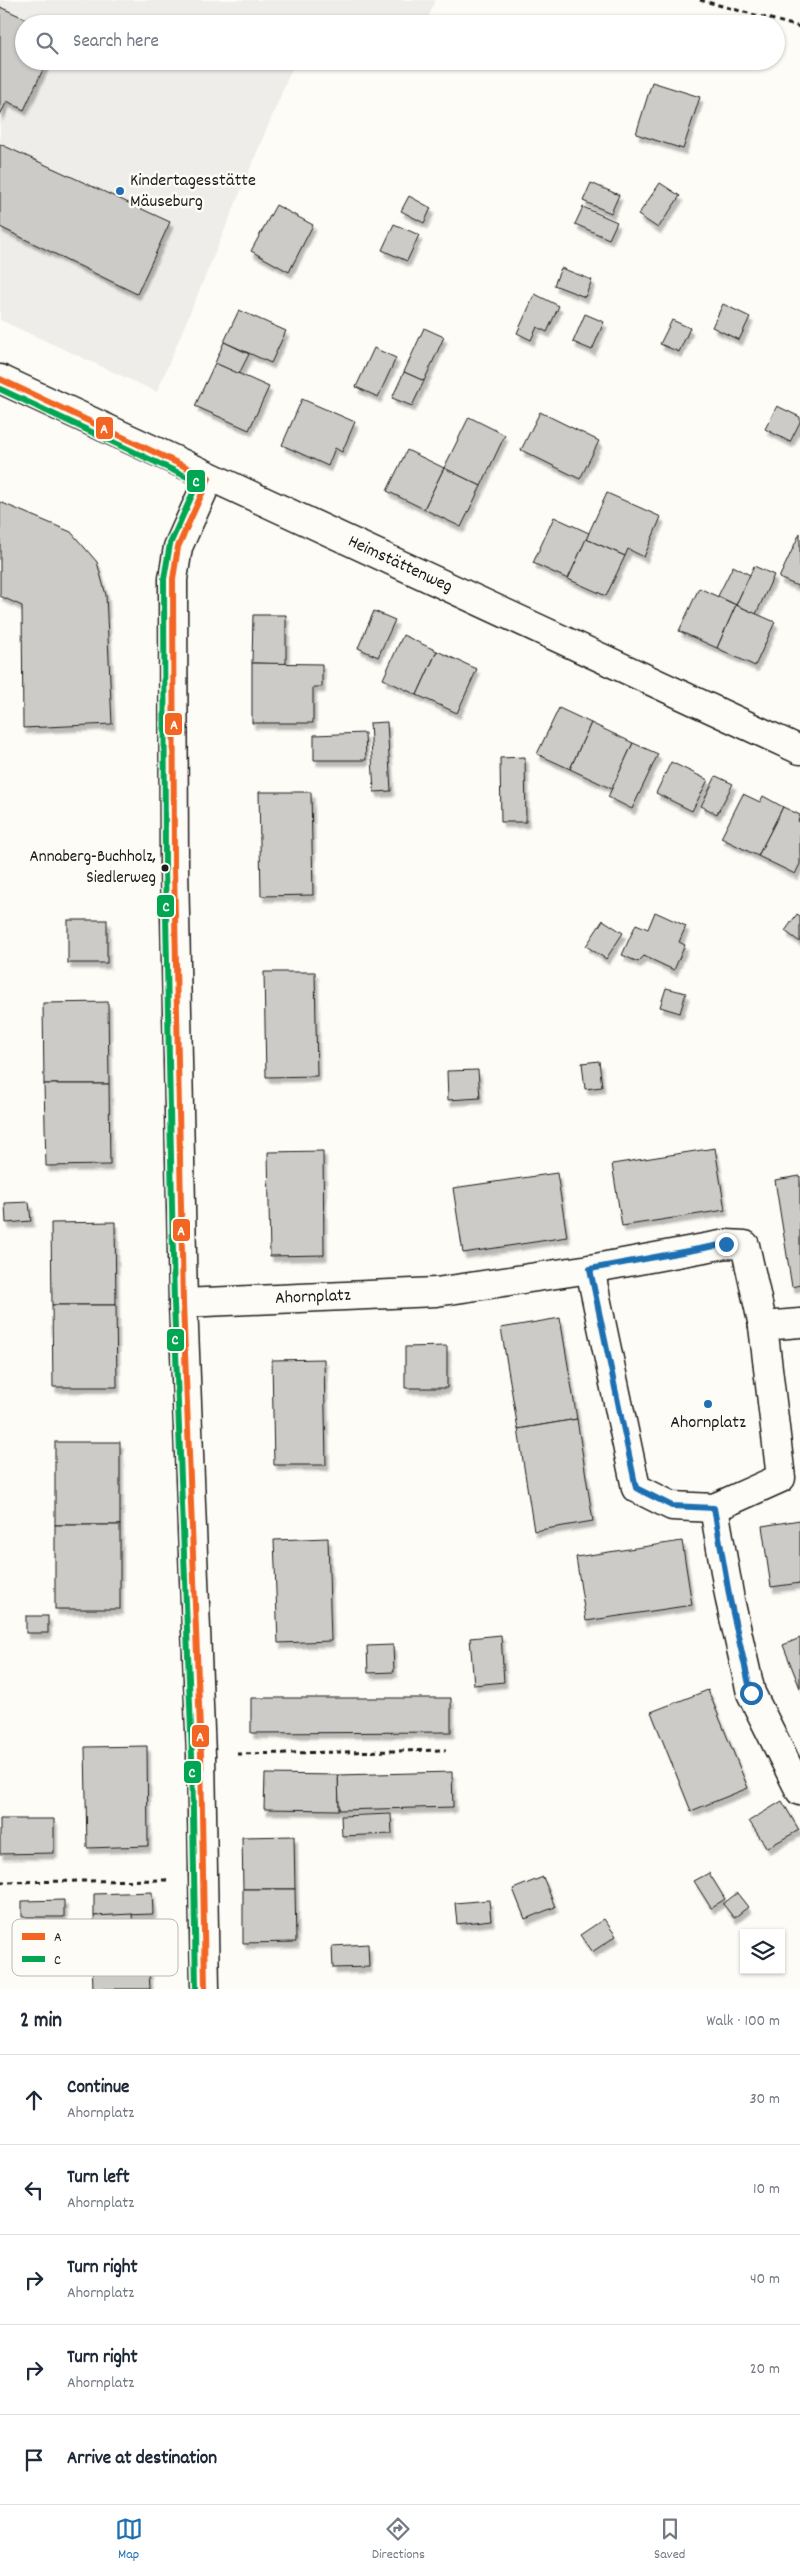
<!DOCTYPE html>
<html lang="en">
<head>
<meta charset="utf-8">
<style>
	:root { --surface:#fff; --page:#f2f2f3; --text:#1f2937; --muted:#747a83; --line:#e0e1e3; --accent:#1f6fb2 }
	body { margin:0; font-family:Dekko,sans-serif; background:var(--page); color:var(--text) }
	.controls { position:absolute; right:15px; bottom:15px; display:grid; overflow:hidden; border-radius:0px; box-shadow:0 1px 4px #0004 }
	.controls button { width:45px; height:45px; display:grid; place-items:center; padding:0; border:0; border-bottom:1px solid var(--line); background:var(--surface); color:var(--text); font:25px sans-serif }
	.stop { position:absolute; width:15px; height:15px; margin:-11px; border:4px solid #1f6fb2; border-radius:50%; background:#fff }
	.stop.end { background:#1f6fb2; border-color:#fff; box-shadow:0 1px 5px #0008 }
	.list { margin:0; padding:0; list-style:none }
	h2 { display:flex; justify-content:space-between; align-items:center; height:65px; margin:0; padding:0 20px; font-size:21px }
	h2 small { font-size:16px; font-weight:400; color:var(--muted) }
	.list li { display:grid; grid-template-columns:32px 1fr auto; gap:15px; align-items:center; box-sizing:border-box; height:90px; padding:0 20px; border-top:1px solid var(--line) }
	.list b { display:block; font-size:19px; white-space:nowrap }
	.list p { margin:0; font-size:16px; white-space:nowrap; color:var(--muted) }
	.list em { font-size:16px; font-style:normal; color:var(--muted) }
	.icon { flex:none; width:28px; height:28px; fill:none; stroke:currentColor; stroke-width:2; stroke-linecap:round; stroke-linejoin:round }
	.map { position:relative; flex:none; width:800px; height:1989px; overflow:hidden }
	.search { position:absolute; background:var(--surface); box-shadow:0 1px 4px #0004; left:15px; right:15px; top:15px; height:55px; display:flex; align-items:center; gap:12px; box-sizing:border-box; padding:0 18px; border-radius:28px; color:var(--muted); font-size:19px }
	.sheet { height:515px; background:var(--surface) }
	nav { display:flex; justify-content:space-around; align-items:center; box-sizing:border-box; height:70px; border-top:1px solid var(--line); background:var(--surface); font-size:14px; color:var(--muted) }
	nav a { display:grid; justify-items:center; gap:2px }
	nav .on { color:var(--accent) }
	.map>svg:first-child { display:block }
	.built { fill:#eeede9 }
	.building { fill:#cccbc8; stroke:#1c1c1c; filter:url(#shadow) }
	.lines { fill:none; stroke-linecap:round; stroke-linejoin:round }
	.minor-casing { stroke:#1c1c1c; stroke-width:31 }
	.path { stroke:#1c1c1c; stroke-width:3; stroke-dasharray:5 4; stroke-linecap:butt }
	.minor { stroke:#fdfcf7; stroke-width:28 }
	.bus-1-casing { stroke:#fdfcf7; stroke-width:10 }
	.bus-2-casing { stroke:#fdfcf7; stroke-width:10 }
	.bus-1 { stroke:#f26522; stroke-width:6 }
	.bus-2 { stroke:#00a651; stroke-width:6 }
	.route { stroke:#1f6fb2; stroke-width:6 }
	.poi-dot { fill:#1f6fb2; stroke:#fdfcf7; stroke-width:2 }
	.bus-dot { fill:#1c1c1c; stroke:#fdfcf7; stroke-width:2 }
	.labels { text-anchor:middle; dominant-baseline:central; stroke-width:5; stroke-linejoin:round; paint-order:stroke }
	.bus-label { font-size:17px; fill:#1c1c1c; stroke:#fdfcf7; text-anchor:end }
	.poi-label { font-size:18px; fill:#1c1c1c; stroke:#fdfcf7; text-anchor:start }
	.street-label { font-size:18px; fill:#1c1c1c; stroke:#fdfcf7 }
	.key { fill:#fdfcf7; stroke:#bab9b5; stroke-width:1 }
	.key-label { font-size:14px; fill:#1c1c1c }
	.line-badge { stroke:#fdfcf7; stroke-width:2 }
	.badge-label { font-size:14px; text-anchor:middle; font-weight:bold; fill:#fff }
</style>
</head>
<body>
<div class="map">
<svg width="800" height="1989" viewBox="0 0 800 1989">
	<defs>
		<filter id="shadow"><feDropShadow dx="3" dy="5.5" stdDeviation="1" flood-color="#0004"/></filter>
	</defs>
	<rect width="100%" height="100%" fill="#fdfcf7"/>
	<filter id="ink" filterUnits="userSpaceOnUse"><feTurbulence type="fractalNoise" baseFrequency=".02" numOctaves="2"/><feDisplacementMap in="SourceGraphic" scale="10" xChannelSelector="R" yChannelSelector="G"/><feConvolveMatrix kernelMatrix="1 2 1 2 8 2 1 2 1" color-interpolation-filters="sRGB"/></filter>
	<g filter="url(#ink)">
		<polygon class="built" points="0,0 435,0 426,24 24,24 24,61 295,61 157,392 0,320"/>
		<g class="building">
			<polygon points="0,7 37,24 24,24 24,61 47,61 24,110 7,101 0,115"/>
			<polygon points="652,82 700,97 683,149 636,134"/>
			<polygon points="0,144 170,222 137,294 0,227"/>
			<polygon points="591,183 619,195 611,213 583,201"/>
			<polygon points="660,183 680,196 658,228 638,215"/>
			<polygon points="409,196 431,208 424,223 401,211"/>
			<polygon points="276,205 313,225 289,272 251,251"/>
			<polygon points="583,207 617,222 609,239 575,224"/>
			<polygon points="394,224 419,235 407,261 382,250"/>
			<polygon points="561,268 592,280 585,297 554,285"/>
			<polygon points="535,294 559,306 547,332 537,327 531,340 517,333"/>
			<polygon points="723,304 750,317 739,340 712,327"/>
			<polygon points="239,310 286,331 271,363 224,342"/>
			<polygon points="585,314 604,322 592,350 573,342"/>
			<polygon points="672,320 690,328 679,352 660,344"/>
			<polygon points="424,328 444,337 424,381 404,372"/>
			<polygon points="224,342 249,354 239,374 215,363"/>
			<polygon points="374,348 396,358 378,397 356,387"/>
			<polygon points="215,363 269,387 249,430 195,406"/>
			<polygon points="404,372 424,381 412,406 392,398"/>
			<polygon points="302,399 355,422 342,452 335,448 328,466 282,445"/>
			<polygon points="777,406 800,417 800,422 790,442 765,429"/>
			<polygon points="540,412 599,441 580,479 521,450"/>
			<polygon points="469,417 505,435 481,486 444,468"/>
			<polygon points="407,450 444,468 424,509 387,491"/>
			<polygon points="444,468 481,486 461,527 424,509"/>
			<polygon points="607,493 661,517 644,557 628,549 625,556 586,539"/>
			<polygon points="0,502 71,532 97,562 106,595 112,724 23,728 22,606 0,596"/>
			<polygon points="554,517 589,533 568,579 533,563"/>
			<polygon points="800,533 800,587 779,578"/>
			<polygon points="586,539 625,556 606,596 568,579"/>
			<polygon points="733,566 750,575 736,605 718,596"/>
			<polygon points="754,566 774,575 756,614 736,605"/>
			<polygon points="699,588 736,605 717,648 679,631"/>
			<polygon points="736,605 775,622 755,666 717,648"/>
			<polygon points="374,611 395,620 378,657 358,648"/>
			<polygon points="253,615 286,615 286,664 252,663"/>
			<polygon points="403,635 437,651 417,695 383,679"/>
			<polygon points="437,651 477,669 457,713 417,695"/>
			<polygon points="252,663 322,664 322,687 313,687 313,723 252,723"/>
			<polygon points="559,708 591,723 570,769 537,754"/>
			<polygon points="387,722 391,791 374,792 370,723"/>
			<polygon points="591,723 633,743 612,789 570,769"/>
			<polygon points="365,733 366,760 314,760 314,735"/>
			<polygon points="633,743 658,754 632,809 608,797"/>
			<polygon points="525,757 526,822 501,822 500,758"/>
			<polygon points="671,762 708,780 692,811 656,793"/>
			<polygon points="716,776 733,784 717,814 701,806"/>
			<polygon points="259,792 311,792 313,895 261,896"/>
			<polygon points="743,794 760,802 763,796 783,807 758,856 721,838"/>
			<polygon points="783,807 800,815 798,821 800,822 800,864 795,874 758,856"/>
			<polygon points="655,912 686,926 679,942 685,945 674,970 644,956 638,962 622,955 636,924 648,929"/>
			<polygon points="797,914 800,916 800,942 785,931"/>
			<rect x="68" y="920" width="39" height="43"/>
			<polygon points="603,920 623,933 606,959 586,946"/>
			<polygon points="264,972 315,972 317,1076 266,1077"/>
			<polygon points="666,988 686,993 680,1013 660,1007"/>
			<polygon points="108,1002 109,1084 44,1084 43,1003"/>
			<polygon points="599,1061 602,1087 585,1089 582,1063"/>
			<polygon points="478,1070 480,1098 448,1100 447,1071"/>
			<polygon points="44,1084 109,1084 110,1165 46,1166"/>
			<polygon points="715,1148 725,1210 622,1226 612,1164"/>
			<polygon points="323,1151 324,1255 270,1256 268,1152"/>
			<polygon points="557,1173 567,1237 463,1253 453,1188"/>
			<polygon points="800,1176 800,1285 792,1287 775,1180"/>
			<polygon points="29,1202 31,1221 6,1223 5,1203"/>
			<polygon points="115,1222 116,1305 52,1305 51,1223"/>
			<polygon points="52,1305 116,1305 117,1387 53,1387"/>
			<polygon points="560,1318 577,1419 518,1429 501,1328"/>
			<polygon points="447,1346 447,1388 405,1388 405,1347"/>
			<polygon points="324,1359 326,1465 274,1465 272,1360"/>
			<polygon points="577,1419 593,1521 534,1531 518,1429"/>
			<rect x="55" y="1442" width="65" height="83"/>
			<polygon points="800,1520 800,1583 771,1587 762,1526"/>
			<rect x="55" y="1525" width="65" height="84"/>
			<polygon points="328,1538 331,1641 278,1643 274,1540"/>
			<polygon points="682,1541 692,1605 586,1621 576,1557"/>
			<rect x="26" y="1616" width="22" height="17"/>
			<polygon points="501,1635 504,1682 474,1685 470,1638"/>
			<polygon points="800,1638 800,1688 783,1645"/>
			<polygon points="393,1645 394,1672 368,1673 367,1646"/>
			<polygon points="708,1690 748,1788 691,1811 651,1712"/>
			<polygon points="251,1698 451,1698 451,1732 251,1733"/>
			<polygon points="147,1746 148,1846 87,1848 85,1747"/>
			<polygon points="452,1772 453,1807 339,1810 338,1775"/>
			<polygon points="265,1774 338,1775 339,1810 264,1809"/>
			<polygon points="782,1801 799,1830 767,1848 749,1821"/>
			<polygon points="391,1814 392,1834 342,1836 341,1816"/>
			<polygon points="0,1819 54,1819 54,1853 0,1854"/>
			<polygon points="294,1836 295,1889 243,1889 242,1837"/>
			<polygon points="709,1873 725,1899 711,1908 694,1881"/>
			<polygon points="543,1877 555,1907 525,1919 513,1889"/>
			<polygon points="243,1889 295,1889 296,1942 243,1943"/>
			<polygon points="152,1892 153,1914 94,1916 94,1894"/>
			<polygon points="737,1893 748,1907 734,1918 723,1904"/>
			<polygon points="64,1900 64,1917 22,1917 22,1901"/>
			<polygon points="489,1900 491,1920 457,1924 455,1903"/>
			<polygon points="132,1914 133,1928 95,1930 94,1916"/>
			<polygon points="604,1919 616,1936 592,1952 580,1935"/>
			<polygon points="368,1944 369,1967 333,1968 332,1946"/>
			<polygon points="148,1955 150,1989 93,1989 92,1957"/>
		</g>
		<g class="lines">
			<g class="minor-casing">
				<g id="minor">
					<path id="s1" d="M0,379l800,371"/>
					<polyline points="590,1269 636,1488 672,1506 714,1508 781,1478 763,1326"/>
					<path id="s2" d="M183,1303l253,-11 154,-23 136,-25 19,1 18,81 37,-3"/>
					<polyline points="714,1508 730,1600 751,1693 800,1791"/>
					<polyline points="205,1989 201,1755 183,1303 174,867 173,579 178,547 209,478"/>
				</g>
			</g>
			<g class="path">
				<polyline points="700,0 800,27"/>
				<polyline points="237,1754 446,1750"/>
				<polyline points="0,1882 168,1880"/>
			</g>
			<use href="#minor" class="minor"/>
			<g class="bus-1-casing">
				<g id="bus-1">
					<polyline points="0,379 209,478"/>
					<polyline points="205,1989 201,1755 183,1303 174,867 173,579 178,547 209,478"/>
				</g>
			</g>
			<g class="bus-2-casing">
				<polyline id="bus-2" points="0,389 198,482 170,544 164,579 165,867 174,1303 192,1755 196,1989"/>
			</g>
			<use href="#bus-1" class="bus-1"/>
			<use href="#bus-2" class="bus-2"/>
		</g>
	</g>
	<g class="lines" filter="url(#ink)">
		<polyline class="route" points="726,1244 590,1269 636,1488 672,1506 714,1508 730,1600 751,1693"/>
	</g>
	<g class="poi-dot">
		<circle cx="120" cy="191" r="5"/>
		<circle cx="708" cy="1404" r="5"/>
	</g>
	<circle class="bus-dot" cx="165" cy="868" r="4.5"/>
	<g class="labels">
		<g class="bus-label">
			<text x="156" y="858">Annaberg-Buchholz,<tspan x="156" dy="21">Siedlerweg</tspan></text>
		</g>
		<g class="poi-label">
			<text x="130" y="181">Kindertagesstätte<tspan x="130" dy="21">Mäuseburg</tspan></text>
			<text x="708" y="1423" text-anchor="middle">Ahornplatz</text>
		</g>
		<g class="street-label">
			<text stroke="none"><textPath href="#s1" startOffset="441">Heimstättenweg</textPath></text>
			<text stroke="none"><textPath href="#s2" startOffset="130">Ahornplatz</textPath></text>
		</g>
	</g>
	<rect x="12" y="1919" width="166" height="57" rx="8" class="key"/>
	<rect x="22" y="1933" width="23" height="7" fill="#f26522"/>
	<rect x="22" y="1956" width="23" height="6" fill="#00a651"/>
	<g class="key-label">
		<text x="54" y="1941">A</text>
		<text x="54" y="1964">C</text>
	</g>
	<g class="line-badge">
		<rect x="95" y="416" width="19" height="24" rx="5" fill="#f26522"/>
		<rect x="186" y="469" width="20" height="24" rx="5" fill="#00a651"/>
		<rect x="164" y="712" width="19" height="24" rx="5" fill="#f26522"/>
		<rect x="156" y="894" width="19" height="24" rx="5" fill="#00a651"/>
		<rect x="172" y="1218" width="19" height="24" rx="5" fill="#f26522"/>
		<rect x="166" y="1328" width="19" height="24" rx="5" fill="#00a651"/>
		<rect x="191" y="1724" width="19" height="24" rx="5" fill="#f26522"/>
		<rect x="183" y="1760" width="19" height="24" rx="5" fill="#00a651"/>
	</g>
	<g class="badge-label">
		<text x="104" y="433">A</text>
		<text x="196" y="486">C</text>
		<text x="174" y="729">A</text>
		<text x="166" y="911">C</text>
		<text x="181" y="1235">A</text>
		<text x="175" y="1344">C</text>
		<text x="200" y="1741">A</text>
		<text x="192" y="1777">C</text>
	</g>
</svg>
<div class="controls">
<button><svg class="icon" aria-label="layers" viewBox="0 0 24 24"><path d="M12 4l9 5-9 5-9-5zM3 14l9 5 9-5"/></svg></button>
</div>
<div class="stop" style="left:751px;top:1693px"></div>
<div class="stop end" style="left:726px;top:1244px"></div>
<div class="search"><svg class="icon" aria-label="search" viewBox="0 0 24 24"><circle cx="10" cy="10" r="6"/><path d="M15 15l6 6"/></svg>Search here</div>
</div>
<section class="sheet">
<h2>2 min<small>Walk · 100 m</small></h2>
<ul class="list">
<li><svg class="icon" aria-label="ahead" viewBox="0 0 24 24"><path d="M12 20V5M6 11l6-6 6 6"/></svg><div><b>Continue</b><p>Ahornplatz</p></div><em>30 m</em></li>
<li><svg class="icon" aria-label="left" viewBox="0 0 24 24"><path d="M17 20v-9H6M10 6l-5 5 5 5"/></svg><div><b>Turn left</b><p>Ahornplatz</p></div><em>10 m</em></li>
<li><svg class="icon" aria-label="right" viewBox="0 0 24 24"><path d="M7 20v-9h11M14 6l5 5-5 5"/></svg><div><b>Turn right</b><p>Ahornplatz</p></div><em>40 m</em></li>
<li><svg class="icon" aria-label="right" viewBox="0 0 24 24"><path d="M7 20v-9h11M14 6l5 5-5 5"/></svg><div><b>Turn right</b><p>Ahornplatz</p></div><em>20 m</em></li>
<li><svg class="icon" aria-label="arrive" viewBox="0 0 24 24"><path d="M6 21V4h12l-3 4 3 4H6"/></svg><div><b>Arrive at destination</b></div></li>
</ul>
</section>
<nav>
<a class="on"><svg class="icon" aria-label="map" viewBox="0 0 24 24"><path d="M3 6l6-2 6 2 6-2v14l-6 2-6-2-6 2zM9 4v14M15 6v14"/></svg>Map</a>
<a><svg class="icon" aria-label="directions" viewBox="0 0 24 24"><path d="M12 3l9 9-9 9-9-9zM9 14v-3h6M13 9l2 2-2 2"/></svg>Directions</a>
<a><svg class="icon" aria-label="saved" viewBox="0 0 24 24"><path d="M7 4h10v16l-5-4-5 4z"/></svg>Saved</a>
</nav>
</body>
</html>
